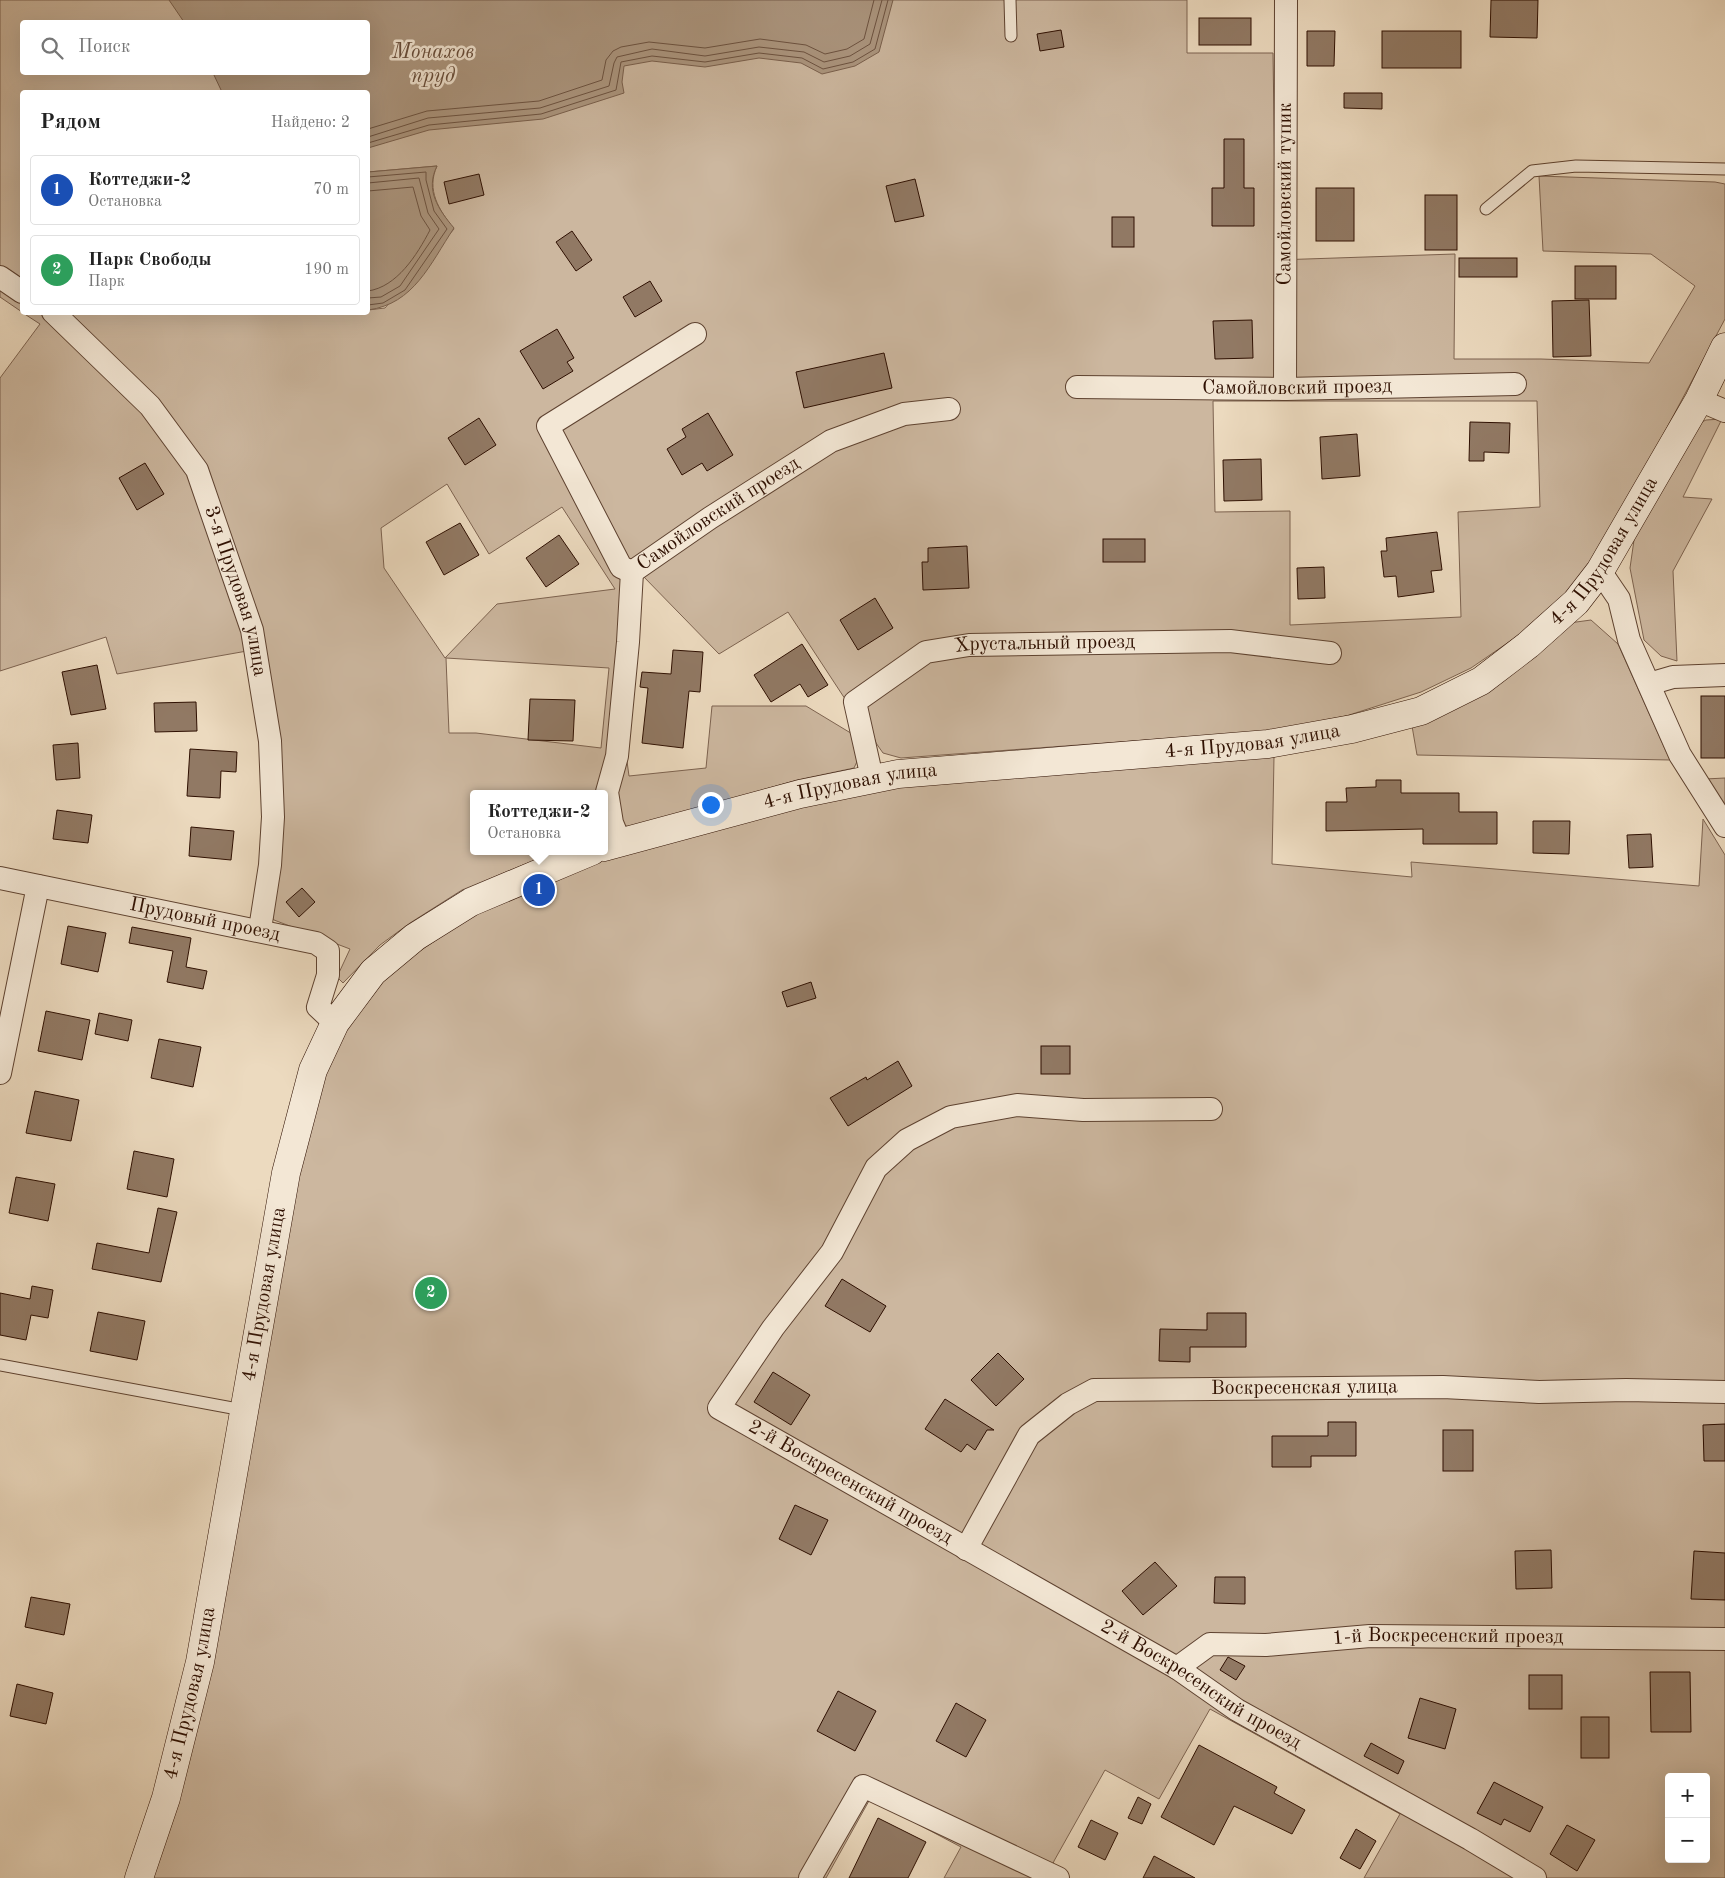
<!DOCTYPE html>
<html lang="ru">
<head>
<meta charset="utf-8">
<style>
	:root { --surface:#fff; --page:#f2f2f2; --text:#222; --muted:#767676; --line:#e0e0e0; --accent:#db2777 }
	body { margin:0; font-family:"Old Standard TT",serif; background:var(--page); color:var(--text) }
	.controls { position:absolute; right:15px; bottom:15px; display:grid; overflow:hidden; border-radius:5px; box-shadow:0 5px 20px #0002 }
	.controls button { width:45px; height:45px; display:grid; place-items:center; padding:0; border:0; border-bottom:1px solid var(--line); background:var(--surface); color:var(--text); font:25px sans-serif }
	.you { position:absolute; left:710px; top:804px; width:18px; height:18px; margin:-12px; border:4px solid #fff; border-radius:50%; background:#1a73e8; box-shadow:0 0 0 8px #1a73e833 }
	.badge { display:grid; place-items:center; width:32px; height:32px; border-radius:50%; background:var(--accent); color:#fff; font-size:16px; font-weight:700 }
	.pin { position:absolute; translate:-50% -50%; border:2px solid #fff; box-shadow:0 1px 5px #0006 }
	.popup { position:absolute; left:470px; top:790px; width:138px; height:65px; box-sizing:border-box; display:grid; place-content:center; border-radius:5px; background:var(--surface); filter:drop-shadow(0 1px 4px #0005); font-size:16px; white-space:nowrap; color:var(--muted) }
	.popup b { font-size:19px; color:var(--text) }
	.popup::after { content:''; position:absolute; left:50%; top:100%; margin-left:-10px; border:10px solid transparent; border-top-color:var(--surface) }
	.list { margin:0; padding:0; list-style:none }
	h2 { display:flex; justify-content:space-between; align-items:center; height:65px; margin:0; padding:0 20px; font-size:21px }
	h2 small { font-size:16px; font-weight:400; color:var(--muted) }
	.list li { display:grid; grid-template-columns:32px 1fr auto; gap:15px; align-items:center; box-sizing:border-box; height:70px; margin:0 10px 10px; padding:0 10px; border:1px solid var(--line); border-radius:5px }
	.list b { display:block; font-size:19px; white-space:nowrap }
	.list p { margin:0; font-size:16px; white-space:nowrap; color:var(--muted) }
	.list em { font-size:16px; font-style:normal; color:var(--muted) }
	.icon { flex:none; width:28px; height:28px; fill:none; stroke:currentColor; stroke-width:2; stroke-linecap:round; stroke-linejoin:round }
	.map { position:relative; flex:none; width:1725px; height:1878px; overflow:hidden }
	.search { position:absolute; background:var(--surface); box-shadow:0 5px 20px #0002; left:20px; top:20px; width:350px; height:55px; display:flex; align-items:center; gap:12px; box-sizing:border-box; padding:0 18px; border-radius:5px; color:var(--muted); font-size:19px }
	.panel { position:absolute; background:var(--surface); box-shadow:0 5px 20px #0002; left:20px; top:90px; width:350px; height:225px; border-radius:5px }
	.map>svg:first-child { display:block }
	.green { fill:#ccb79f; stroke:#7d6350; fill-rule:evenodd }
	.water { fill:#ab957e; stroke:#795f4c }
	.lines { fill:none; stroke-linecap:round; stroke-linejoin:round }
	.shore { stroke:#6c5240; stroke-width:1 }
	.building { fill:#917964; stroke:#2e0f01 }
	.lane-casing { stroke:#5e4230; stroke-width:13 }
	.street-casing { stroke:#5e4230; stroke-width:24 }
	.secondary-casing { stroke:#2e0f01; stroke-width:29 }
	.lane { stroke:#f3e7d5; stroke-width:11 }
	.street { stroke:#f3e7d5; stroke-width:22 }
	.secondary { stroke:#f3e7d5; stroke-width:28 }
	.labels { text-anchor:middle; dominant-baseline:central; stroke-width:5; stroke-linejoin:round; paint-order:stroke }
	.street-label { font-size:20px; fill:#2e0f01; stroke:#f3e7d5 }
	.water-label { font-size:21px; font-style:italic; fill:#664b39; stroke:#f3e7d5 }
</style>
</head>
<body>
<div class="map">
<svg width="1725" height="1878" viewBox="0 0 1725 1878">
	<rect width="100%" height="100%" fill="#ecdabf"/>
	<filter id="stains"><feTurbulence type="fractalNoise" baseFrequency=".004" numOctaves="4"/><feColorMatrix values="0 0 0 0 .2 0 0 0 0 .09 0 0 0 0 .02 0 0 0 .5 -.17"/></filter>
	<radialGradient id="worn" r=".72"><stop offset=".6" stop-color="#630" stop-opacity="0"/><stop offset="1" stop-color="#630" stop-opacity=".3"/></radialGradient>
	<g class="green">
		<path d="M0,0h1187v53h86l3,207 179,-6 -1,105h87l108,4 46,-77 -44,-32 -108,-3 -4,-75 176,6 10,2v135l-116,217 -42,57 -45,40 -51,35 -50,24 -75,24 -77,15 -368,27 -18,-5 -7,-10 -12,-35 -15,-3 -61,-93 -69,42 -77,-79 -16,179 3,22 77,-8 6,-62h94l48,29 7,18 -7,15 -57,12 -166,48 -9,-4 -18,-30h-130v57h83l-95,39 -52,33 -30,22 -37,38 -6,-6 13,-28 -76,-29 -14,-19 3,-161 -16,-89 -130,23 -11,-37 -106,34v-293l40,-54 -17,-11 310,1 35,-2v-2l17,-2 69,-79c-15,-19 -28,-39 -17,-63l-69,6v-80h-346v220l-22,-15zM22,22h346v50h-346zM1213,401h324l3,106 -82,5 3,105 -171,8v-114l-75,1zM447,484l42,70 73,-47 53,82 -118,15 -52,54 -61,-90 -3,-40zM446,658l163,10 -8,80 -125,-15h-27z"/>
		<polygon points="1722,419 1683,497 1712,499 1673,571 1677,661 1661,656 1644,640 1630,568 1635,533 1695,425 1706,420"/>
		<polygon points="1591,620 1618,644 1670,760 1417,755 1412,726 1569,623"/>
		<path d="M1274,757l-2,107 140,13 -1,-15 288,24 4,-67 22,36v1023h-361l36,-64 -190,-105 -51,90 -54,-29 -51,91 -6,17h-104l17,-31 -91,-48 -44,79h-680l147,-703 27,-94 23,-51 34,-50 99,-67 129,-55 275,-71zM1669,1777h37v82h-37z"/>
		<polygon points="1725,778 1725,809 1705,779"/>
	</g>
	<g class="water">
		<polygon points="169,0 893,0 879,52 855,66 822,74 801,63 759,58 705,67 652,61 624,66 622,82 624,93 543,119 429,130 368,148 368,92 222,92 213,73 368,72 368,22 184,22"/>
		<path d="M437,166c-12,24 1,43 17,62 -24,36 -40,76 -86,82v-138z"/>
	</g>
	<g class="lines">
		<g class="shore">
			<polyline points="368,129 427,111 539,101 602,80 606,60 613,51 621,47 649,42 705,48 760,39 806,45 825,54 847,49 864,39 874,0"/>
			<polyline points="368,137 428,118 540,108 609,86 614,63 617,57 652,49 705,56 759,47 804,52 824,62 850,56 870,44 882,0"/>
			<polyline points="368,143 429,125 541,114 616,90 621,62 652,56 705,62 759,53 802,58 823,69 853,62 875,49 888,0"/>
			<polyline points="368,177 426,172 426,180 434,211 447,229 405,290 383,303 368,305"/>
			<polyline points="368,183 419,178 428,213 439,229 400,286 381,297 368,298"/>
			<path d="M368,191l45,-4 8,29 9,14c-13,25 -33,57 -62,61"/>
		</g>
	</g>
	<g class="building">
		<polygon points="1491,0 1538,0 1537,38 1490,37"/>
		<rect x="1199" y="18" width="52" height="27"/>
		<polygon points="1061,30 1064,47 1040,51 1037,34"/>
		<polygon points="1307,31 1335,31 1334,66 1307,66"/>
		<rect x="1382" y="31" width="79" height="37"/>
		<polygon points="1344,93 1382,93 1382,109 1344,108"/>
		<polygon points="1224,139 1244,139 1244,188 1254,188 1254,226 1212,226 1212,188 1224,188"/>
		<polygon points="479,174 484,195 449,204 444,182"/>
		<polygon points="915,179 924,216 895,222 886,186"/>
		<rect x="1316" y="188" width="38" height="53"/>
		<rect x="1425" y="195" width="32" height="55"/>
		<rect x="1112" y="217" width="22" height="30"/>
		<polygon points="572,231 592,260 576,271 556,242"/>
		<rect x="1459" y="258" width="58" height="19"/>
		<rect x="1575" y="266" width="41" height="33"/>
		<polygon points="650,281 662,301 635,317 623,297"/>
		<polygon points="1589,300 1591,356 1553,357 1552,301"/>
		<polygon points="1252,320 1253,358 1215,359 1213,321"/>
		<polygon points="557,329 574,358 567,362 573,371 543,389 520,351"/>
		<polygon points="884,353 892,388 804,408 796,372"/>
		<polygon points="708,413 733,455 707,471 702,463 682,475 667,449 686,437 682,429"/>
		<polygon points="479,418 496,445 465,465 448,438"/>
		<polygon points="1470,422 1510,423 1509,453 1484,452 1484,461 1469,461"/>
		<polygon points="1357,434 1360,476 1322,479 1320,437"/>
		<polygon points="1261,459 1262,500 1224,501 1223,460"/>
		<polygon points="145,463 164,494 137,510 119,478"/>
		<polygon points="460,523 479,555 444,575 426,542"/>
		<polygon points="1437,532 1442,570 1431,571 1434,592 1398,597 1396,576 1384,577 1381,551 1387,551 1386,538"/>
		<polygon points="559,535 579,564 546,587 526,558"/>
		<rect x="1103" y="539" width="42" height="23"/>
		<polygon points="967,546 969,588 923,590 922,562 928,562 928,548"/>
		<polygon points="1324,567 1325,598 1298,599 1297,568"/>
		<polygon points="875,598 893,628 858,650 840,620"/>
		<polygon points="802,644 828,685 808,697 800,684 771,702 754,675"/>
		<polygon points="673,650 703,652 700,692 689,691 683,748 642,743 648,688 640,687 642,672 671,674"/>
		<polygon points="97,665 106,709 71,715 62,672"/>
		<rect x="1701" y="696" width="24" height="62"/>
		<polygon points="530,699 575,700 573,741 528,740"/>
		<polygon points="196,702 197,731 155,732 154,703"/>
		<polygon points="78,743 80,778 56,780 53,745"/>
		<polygon points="190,749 237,752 236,772 221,771 220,798 187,796"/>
		<polygon points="1376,780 1401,780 1401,793 1459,793 1459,812 1497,812 1497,844 1423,844 1423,829 1326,831 1326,802 1347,802 1346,788 1376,787"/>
		<polygon points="57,810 92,815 88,843 53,839"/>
		<polygon points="1533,821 1570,821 1569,854 1533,853"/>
		<polygon points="191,827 234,831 231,860 189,856"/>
		<polygon points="1651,834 1653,867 1629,868 1627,835"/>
		<polygon points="302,888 315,902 299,917 286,902"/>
		<polygon points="68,926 106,933 98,972 61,964"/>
		<polygon points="132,927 191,938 186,967 207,971 203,989 167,982 173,951 129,943"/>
		<polygon points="811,982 816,998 787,1007 782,992"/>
		<polygon points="46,1011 90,1020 82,1060 38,1051"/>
		<polygon points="99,1013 132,1020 128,1041 95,1034"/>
		<polygon points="159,1039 201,1047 193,1087 151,1078"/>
		<rect x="1041" y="1046" width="29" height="28"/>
		<polygon points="898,1061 912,1086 848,1126 830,1098 866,1077 867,1080"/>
		<polygon points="35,1091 79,1100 71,1141 26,1133"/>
		<polygon points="134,1151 174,1159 167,1197 127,1189"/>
		<polygon points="16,1177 55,1184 48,1221 9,1213"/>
		<polygon points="158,1208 177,1212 161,1282 92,1269 97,1243 149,1253"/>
		<polygon points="842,1279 886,1306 870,1332 825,1306"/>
		<polygon points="32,1286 53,1290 48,1318 31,1315 26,1340 0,1335 0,1293 30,1299"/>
		<polygon points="98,1312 145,1321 137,1360 90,1351"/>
		<polygon points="1207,1313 1246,1313 1246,1347 1190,1347 1190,1362 1159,1361 1160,1329 1207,1330"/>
		<polygon points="998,1353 1024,1379 996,1406 971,1380"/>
		<polygon points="773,1372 810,1395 791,1425 754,1402"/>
		<polygon points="945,1399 994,1430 987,1430 975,1450 967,1444 961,1452 925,1429"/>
		<polygon points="1328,1422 1356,1422 1356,1456 1311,1456 1311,1467 1272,1467 1272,1436 1328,1436"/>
		<polygon points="1725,1424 1725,1461 1704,1461 1703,1425"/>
		<rect x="1443" y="1430" width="30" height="41"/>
		<polygon points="795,1505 828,1520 811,1555 779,1539"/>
		<polygon points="1551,1550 1552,1588 1516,1589 1515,1551"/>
		<polygon points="1694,1551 1725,1553 1725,1600 1691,1599"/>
		<polygon points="1155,1562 1177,1586 1143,1615 1122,1591"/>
		<polygon points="1215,1577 1245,1577 1245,1604 1214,1603"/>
		<polygon points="31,1597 70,1604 64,1635 25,1627"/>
		<polygon points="1228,1657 1245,1666 1236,1680 1220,1670"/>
		<polygon points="1650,1672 1690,1672 1691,1732 1651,1732"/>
		<rect x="1529" y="1675" width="33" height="34"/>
		<polygon points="17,1684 53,1693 46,1724 10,1716"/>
		<polygon points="838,1691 876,1711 855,1751 817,1731"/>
		<polygon points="1420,1698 1456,1709 1445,1749 1408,1738"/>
		<polygon points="956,1703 986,1720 966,1757 936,1741"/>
		<rect x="1581" y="1717" width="28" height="41"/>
		<polygon points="1371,1743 1404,1761 1398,1774 1364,1756"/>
		<polygon points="1199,1745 1277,1787 1274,1793 1305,1810 1292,1834 1234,1806 1214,1845 1161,1817"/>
		<polygon points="1494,1782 1543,1807 1530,1832 1504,1819 1501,1825 1477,1813"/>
		<polygon points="1138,1797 1151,1804 1142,1824 1128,1818"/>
		<polygon points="878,1818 926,1842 908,1878 849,1878"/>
		<polygon points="1091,1820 1118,1833 1105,1860 1078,1847"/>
		<polygon points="1567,1825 1595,1840 1577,1871 1550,1854"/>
		<polygon points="1356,1829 1376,1841 1360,1869 1340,1858"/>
		<polygon points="1154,1856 1195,1878 1143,1878"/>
	</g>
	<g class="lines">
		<g class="lane-casing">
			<g id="lane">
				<polyline points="1010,0 1011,36"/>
				<polyline points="1486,209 1532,171 1576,166 1725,169"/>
				<polyline points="0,1365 243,1410"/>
			</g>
		</g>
		<g class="street-casing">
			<g id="street">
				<polyline points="0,277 22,292"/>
				<path id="s1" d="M53,312l97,94 47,64 55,160 18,111 3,76 -3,48 -10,64"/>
				<path id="s2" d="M1077,387l208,2 230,-5"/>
				<path id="s3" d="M1285,389l1,-389"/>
				<polyline points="1699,400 1725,411"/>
				<polyline points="1600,571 1619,599 1629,640 1680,755 1725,826"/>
				<path id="s4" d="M632,572l78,-54 121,-77 73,-27 45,-5"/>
				<polyline points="632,572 621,567 548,426 695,334"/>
				<polyline points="1649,684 1673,677 1725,675"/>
				<path id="s5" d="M872,778l-17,-76 71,-50 43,-7 261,-4 100,12"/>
				<polyline points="620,842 612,823 607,792 617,756 628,642 632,572"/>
				<path id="s6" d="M0,878l316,65 12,8v24l-10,32 17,16"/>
				<polyline points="0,1073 38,886"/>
				<path id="s7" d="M1211,1109l-128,1 -66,-5 -66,12 -44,23 -31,28 -44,84 -59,76 -54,80 458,260 60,42 233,129 65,39"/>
				<path id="s8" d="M966,1549l63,-114 39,-31 26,-14 349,-3 96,5 87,-2 99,2"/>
				<path id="s9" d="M1177,1668l33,-24 56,1 104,-9 355,3"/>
				<polyline points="810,1878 863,1786 1058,1878"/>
			</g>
		</g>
		<g class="secondary-casing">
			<g id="secondary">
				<path id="s10" d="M604,847l196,-53 98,-20 370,-30 84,-15 69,-18 60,-30 47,-36 48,-43 24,-31 99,-171 26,-53"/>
				<path id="s11" d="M139,1878l27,-80 34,-136 86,-489 27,-103 22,-47 38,-51 42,-35 56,-35 121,-51"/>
			</g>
		</g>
		<use href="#lane" class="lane"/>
		<use href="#street" class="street"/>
		<use href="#secondary" class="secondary"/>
	</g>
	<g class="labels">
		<g class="street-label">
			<text stroke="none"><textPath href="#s3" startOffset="195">Самойловский тупик</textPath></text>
			<text stroke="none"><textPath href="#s2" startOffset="220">Самойловский проезд</textPath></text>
			<text stroke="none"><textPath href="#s4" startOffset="104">Самойловский проезд</textPath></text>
			<text stroke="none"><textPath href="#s10" startOffset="1079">4-я Прудовая улица</textPath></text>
			<text stroke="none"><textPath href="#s1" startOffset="342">3-я Прудовая улица</textPath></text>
			<text stroke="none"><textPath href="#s5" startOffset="284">Хрустальный проезд</textPath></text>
			<text stroke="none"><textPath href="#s10" startOffset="659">4-я Прудовая улица</textPath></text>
			<text stroke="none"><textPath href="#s10" startOffset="254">4-я Прудовая улица</textPath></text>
			<text stroke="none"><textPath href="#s6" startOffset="209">Прудовый проезд</textPath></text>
			<text stroke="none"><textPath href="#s11" startOffset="598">4-я Прудовая улица</textPath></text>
			<text stroke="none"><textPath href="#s8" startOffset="420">Воскресенская улица</textPath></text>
			<text stroke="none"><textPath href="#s7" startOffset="791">2-й Воскресенский проезд</textPath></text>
			<text stroke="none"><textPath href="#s9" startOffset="279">1-й Воскресенский проезд</textPath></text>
			<text stroke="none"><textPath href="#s7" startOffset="1196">2-й Воскресенский проезд</textPath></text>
			<text stroke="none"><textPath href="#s11" startOffset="192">4-я Прудовая улица</textPath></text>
		</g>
		<g class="water-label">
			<text x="433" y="52">Монахов<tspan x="433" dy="24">пруд</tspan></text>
		</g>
	</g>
	<rect width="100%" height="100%" filter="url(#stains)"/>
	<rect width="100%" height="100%" fill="url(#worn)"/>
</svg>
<div class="controls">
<button>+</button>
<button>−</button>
</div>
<div class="you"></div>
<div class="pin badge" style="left:539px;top:890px;background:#1a4fb4">1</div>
<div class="popup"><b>Коттеджи-2</b>Остановка</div>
<div class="pin badge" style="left:431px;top:1293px;background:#2e9e5b">2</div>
<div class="search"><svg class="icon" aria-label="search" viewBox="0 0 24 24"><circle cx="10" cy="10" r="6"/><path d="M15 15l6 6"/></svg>Поиск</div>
<section class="panel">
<h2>Рядом<small>Найдено: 2</small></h2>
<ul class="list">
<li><span class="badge" style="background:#1a4fb4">1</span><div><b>Коттеджи-2</b><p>Остановка</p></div><em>70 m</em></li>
<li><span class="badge" style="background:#2e9e5b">2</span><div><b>Парк Свободы</b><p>Парк</p></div><em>190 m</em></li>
</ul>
</section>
</div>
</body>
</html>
